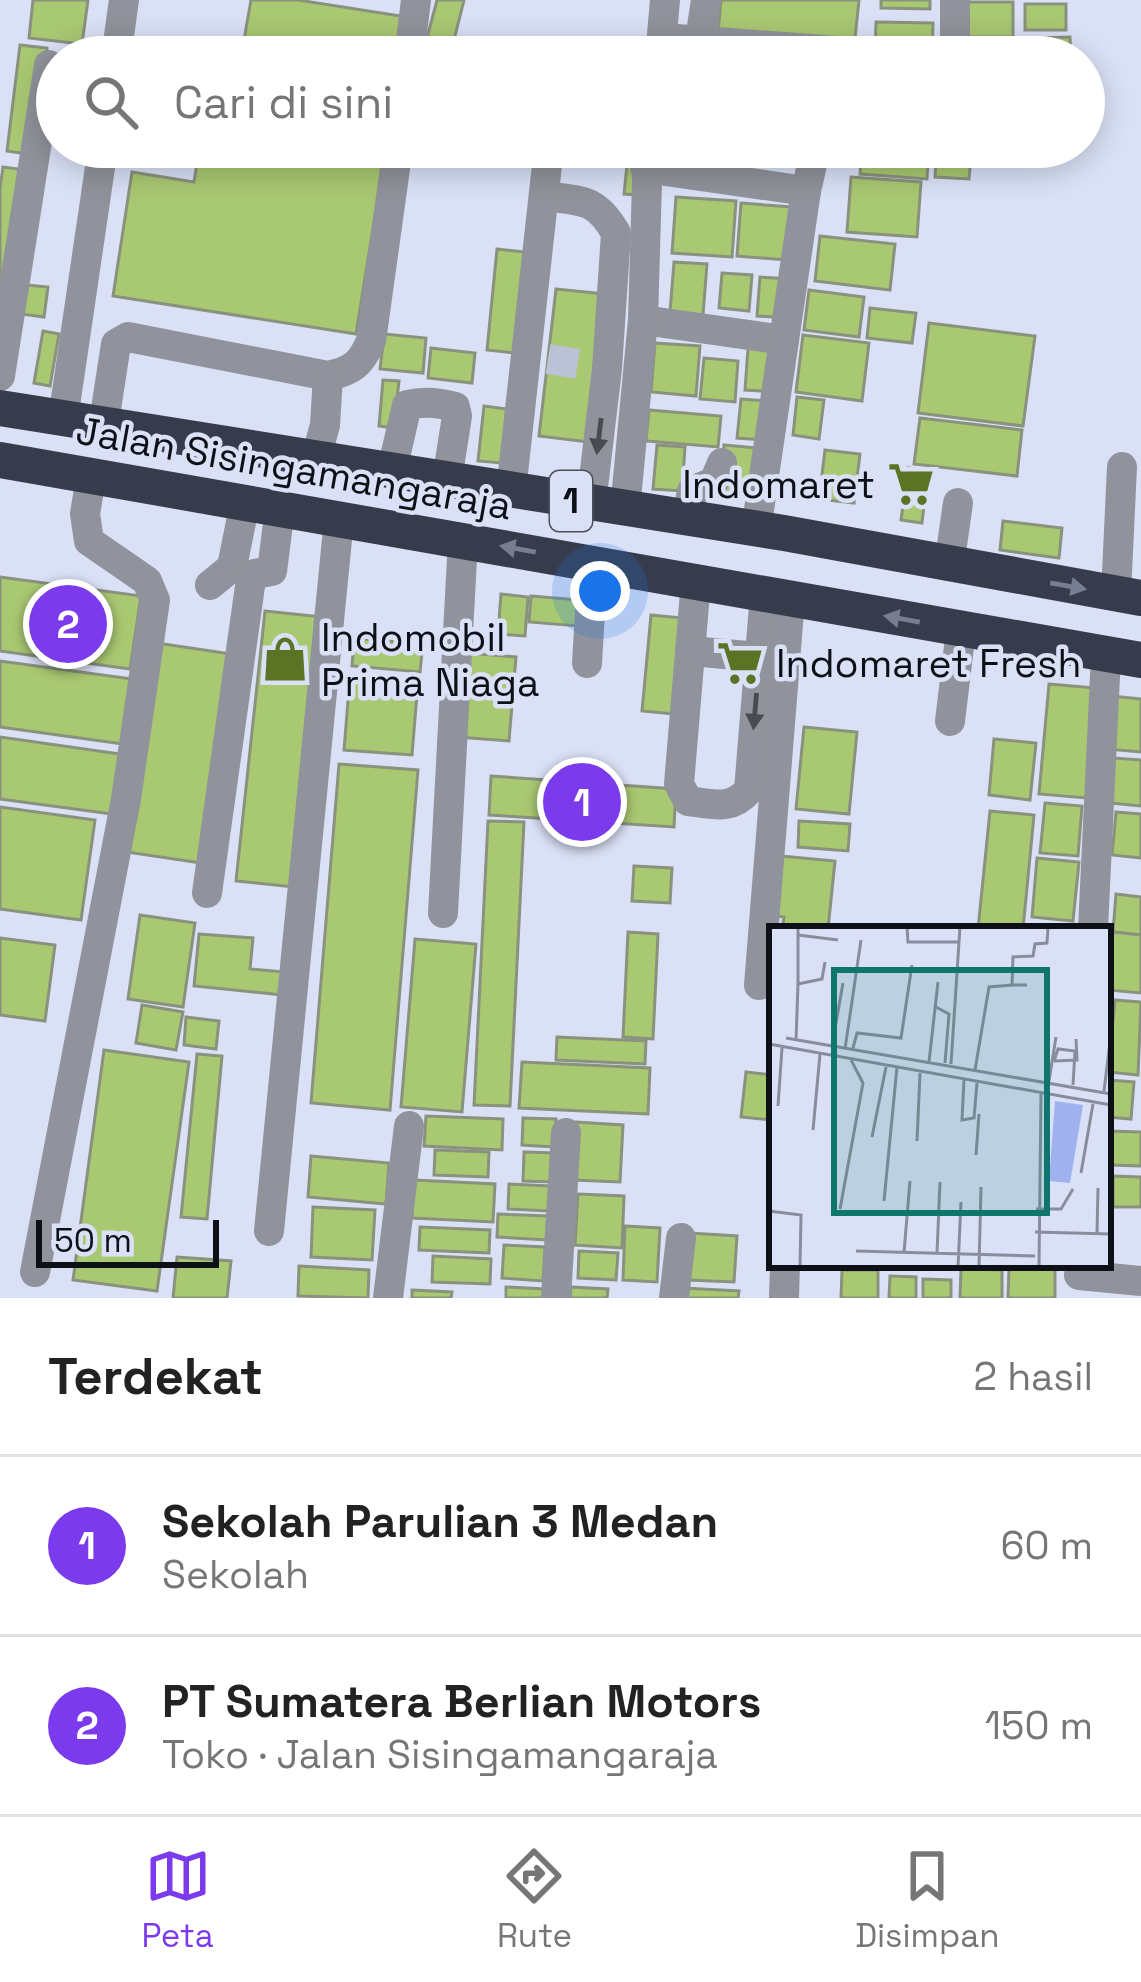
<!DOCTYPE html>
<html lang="id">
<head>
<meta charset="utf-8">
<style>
	:root { --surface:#fff; --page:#f2f2f2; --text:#222; --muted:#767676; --line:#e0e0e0; --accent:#7c3aed }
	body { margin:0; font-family:"Space Grotesk",sans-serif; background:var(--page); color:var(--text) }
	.scale { position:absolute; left:36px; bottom:30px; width:183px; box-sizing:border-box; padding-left:12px; border:6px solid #0e1017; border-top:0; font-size:33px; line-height:42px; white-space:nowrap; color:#0e1017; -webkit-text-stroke:9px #dae1f6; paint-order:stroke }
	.you { position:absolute; left:600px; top:591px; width:42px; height:42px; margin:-30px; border:9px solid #fff; border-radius:50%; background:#1a73e8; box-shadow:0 0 0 18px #1a73e833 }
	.badge { display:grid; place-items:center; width:78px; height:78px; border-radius:50%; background:var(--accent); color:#fff; font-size:39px; font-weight:700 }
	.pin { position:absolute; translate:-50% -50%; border:6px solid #fff; box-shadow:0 3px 12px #0006 }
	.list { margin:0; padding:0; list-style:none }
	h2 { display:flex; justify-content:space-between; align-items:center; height:156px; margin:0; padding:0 48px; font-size:51px }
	h2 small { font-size:39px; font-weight:400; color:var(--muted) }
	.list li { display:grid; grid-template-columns:78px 1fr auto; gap:36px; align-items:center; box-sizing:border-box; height:180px; padding:0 48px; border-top:3px solid var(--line) }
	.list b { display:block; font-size:45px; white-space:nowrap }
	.list p { margin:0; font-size:39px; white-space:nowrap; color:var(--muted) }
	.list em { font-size:39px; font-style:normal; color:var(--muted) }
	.icon { flex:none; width:66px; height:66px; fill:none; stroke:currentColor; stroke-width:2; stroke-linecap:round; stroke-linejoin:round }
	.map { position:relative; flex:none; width:1141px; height:1298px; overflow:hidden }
	.search { position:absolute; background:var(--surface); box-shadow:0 6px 30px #0003; left:36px; right:36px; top:36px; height:132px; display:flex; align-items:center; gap:30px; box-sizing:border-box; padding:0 42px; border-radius:66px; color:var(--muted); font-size:45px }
	.sheet { height:516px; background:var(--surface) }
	nav { display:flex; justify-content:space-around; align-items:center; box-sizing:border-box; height:168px; border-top:3px solid var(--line); background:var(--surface); font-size:33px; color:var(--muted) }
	nav a { display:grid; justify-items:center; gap:6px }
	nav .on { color:var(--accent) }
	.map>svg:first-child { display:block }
	.building { fill:#a9c872; stroke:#8a927e; stroke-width:3 }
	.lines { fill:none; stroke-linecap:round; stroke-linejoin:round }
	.minor-tunnel { stroke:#bbc2d5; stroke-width:30; stroke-dasharray:30 15; stroke-linecap:butt }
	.minor { stroke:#90939b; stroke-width:30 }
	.highway { stroke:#373c4d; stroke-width:36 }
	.oneway { fill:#484b52 }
	.oneway2 { fill:#787e91 }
	.labels { text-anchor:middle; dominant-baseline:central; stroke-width:9; stroke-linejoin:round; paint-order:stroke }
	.shield { fill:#dae1f6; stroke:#4b4f5a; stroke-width:3 }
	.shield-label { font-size:36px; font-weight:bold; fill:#0e1017 }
	.street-label { font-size:39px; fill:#0e1017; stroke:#dae1f6 }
	.poi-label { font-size:39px; fill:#0e1017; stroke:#dae1f6; text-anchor:start }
	.inset-road { fill:none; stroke:#888d9d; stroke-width:3 }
	.view { fill:#0f766e; fill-opacity:0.15; stroke:#0f766e; stroke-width:6 }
	.inset-edge { fill:none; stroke:#0e1017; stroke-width:6 }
</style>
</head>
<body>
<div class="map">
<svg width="1141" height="1298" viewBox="0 0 1141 1298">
	<rect width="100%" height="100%" fill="#dae1f6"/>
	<g class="building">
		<polygon points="33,0 88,0 82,44 29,38"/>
		<polygon points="251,0 298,0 407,17 401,57 241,57"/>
		<polygon points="437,0 464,0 453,44 427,38"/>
		<polygon points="721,0 859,0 854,48 718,33"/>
		<polygon points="881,0 930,0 930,9 881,8"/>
		<rect x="966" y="2" width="47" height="35"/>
		<rect x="1025" y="4" width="41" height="26"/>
		<polygon points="876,22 933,23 932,57 875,57"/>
		<polygon points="1070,37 1071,57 1033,57 1033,38"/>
		<polygon points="965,40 1015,40 1016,57 965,57"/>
		<polygon points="20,45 47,48 34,155 7,151"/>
		<polygon points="438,50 482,57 437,57"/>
		<polygon points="227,147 386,147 356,334 113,296 132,172 194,182 198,156 225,160"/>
		<polygon points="613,147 643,147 639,195 624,194 627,165 612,164"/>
		<polygon points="674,147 706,147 705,155 673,153"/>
		<polygon points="730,147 762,147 761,161 730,158"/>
		<polygon points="770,147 798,147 798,154 770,151"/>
		<polygon points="862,147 929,147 927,179 860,174"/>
		<polygon points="937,147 972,147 969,179 935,177"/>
		<polygon points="3,167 25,170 0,360 0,188"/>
		<polygon points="851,177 921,182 917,237 847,232"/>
		<polygon points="676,197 736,201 732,257 672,253"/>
		<polygon points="741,203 791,207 787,260 737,256"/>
		<polygon points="820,236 895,244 890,290 815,281"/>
		<polygon points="497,249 525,252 515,353 487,350"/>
		<polygon points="674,262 707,264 703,315 670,312"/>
		<polygon points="722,273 752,275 749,311 719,308"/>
		<polygon points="760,277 790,279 786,318 757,316"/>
		<polygon points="17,284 48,287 44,317 14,313"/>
		<polygon points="556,289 606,294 589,442 539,436"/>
		<polygon points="809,290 864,297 859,337 804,330"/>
		<polygon points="870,308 916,313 912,343 867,338"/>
		<polygon points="929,323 1035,336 1023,426 918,413"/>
		<polygon points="43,331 59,334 50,386 34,383"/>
		<polygon points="384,334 426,338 423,373 380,369"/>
		<polygon points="803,335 869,343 862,401 796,392"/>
		<polygon points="655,343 700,346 696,396 651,392"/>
		<polygon points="431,348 475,353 472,383 428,378"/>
		<polygon points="748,348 778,350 775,392 745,390"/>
		<polygon points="704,358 738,361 735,402 700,399"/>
		<polygon points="383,380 399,381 394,428 379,426"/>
		<polygon points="797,397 824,400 819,439 793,435"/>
		<polygon points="741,399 766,401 763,440 737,438"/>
		<polygon points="484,406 507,409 501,463 478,461"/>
		<polygon points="649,410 721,416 718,447 646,441"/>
		<polygon points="920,418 1022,430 1017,476 914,464"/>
		<polygon points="657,445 685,447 682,491 653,489"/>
		<polygon points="724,445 758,448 754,497 721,495"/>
		<polygon points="825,450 860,454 854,503 819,499"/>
		<polygon points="908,468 928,470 922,523 901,520"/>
		<polygon points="1003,521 1062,528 1059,558 1000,550"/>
		<polygon points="0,577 141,596 130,669 0,651"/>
		<polygon points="501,594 528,597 525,636 498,634"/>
		<polygon points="531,596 580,600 578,626 529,622"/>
		<polygon points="265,611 323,617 295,887 236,881"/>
		<polygon points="651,615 683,618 675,714 642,711"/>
		<polygon points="354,638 423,644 420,672 352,666"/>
		<polygon points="157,643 231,654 201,863 127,852"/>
		<polygon points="465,653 516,657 509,741 458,737"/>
		<polygon points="0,661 132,679 123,744 0,727"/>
		<polygon points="350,676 418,682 412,755 344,750"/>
		<polygon points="1049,684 1096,688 1086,798 1039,794"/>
		<polygon points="1112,696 1141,699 1141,752 1107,749"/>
		<polygon points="804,727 857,732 849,814 796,809"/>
		<polygon points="0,737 120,754 112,814 0,799"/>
		<polygon points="994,739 1036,743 1030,800 989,795"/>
		<polygon points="1114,758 1141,760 1141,806 1110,803"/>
		<polygon points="339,764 418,770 390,1110 311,1103"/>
		<polygon points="491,776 676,789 674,827 489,815"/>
		<polygon points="1045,803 1082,806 1078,856 1040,853"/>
		<polygon points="0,807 95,820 81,920 0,909"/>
		<polygon points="990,811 1034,815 1023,929 978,929"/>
		<polygon points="1116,812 1141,814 1141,858 1112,855"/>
		<polygon points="488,821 524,822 510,1106 474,1105"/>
		<polygon points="799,821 850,824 848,851 798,847"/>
		<polygon points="781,856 835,861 828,929 782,929 784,917 775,916"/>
		<polygon points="1037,858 1079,862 1073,921 1032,917"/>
		<polygon points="634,866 672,868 670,903 632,901"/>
		<polygon points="1116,894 1141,897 1141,935 1113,932"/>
		<polygon points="140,915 195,923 183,1007 128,999"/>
		<polygon points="628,932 658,934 653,1039 623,1037"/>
		<polygon points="1113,932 1141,935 1141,993 1108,990"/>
		<polygon points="199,934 253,938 250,969 285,972 283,995 194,986"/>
		<polygon points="0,938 55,945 45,1021 0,1015"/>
		<polygon points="415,939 476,944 462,1112 401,1107"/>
		<polygon points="1115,1000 1141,1002 1138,1075 1108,1072"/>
		<polygon points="142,1005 183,1012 176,1050 136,1043"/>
		<polygon points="186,1017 219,1021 216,1049 184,1045"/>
		<polygon points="557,1037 646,1041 645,1064 556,1060"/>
		<polygon points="104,1050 189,1062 157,1291 73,1280"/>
		<polygon points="197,1054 222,1056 207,1219 181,1217"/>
		<polygon points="522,1062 650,1068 648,1114 519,1108"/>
		<polygon points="746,1072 772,1075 772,1120 741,1117"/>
		<polygon points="1108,1080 1134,1082 1131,1119 1108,1117"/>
		<polygon points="426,1116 503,1119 502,1150 424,1146"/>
		<polygon points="523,1118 556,1119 554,1147 522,1145"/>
		<polygon points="576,1122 623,1125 620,1182 573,1180"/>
		<polygon points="1110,1131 1141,1132 1141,1166 1110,1165"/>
		<polygon points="435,1150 489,1152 488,1177 434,1175"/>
		<polygon points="524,1152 555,1153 553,1182 523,1181"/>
		<polygon points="311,1156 389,1163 386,1204 308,1197"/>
		<polygon points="1113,1176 1141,1177 1141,1207 1113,1207"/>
		<polygon points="414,1180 495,1184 493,1222 412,1218"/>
		<polygon points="509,1184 550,1186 549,1211 508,1209"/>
		<polygon points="578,1194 624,1196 622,1248 575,1245"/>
		<polygon points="313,1207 375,1210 372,1260 311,1257"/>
		<polygon points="498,1214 549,1216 547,1240 497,1237"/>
		<polygon points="625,1226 660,1228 657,1282 623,1280"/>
		<polygon points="420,1227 490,1230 489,1253 419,1250"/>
		<polygon points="690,1233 737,1236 734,1282 688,1280"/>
		<polygon points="504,1245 545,1247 543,1281 502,1278"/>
		<polygon points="579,1251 618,1253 616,1280 578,1278"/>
		<polygon points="433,1256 491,1259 490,1284 432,1282"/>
		<polygon points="177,1257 231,1261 227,1298 173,1298"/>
		<polygon points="299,1266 369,1270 368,1298 298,1296"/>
		<polygon points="1009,1268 1055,1269 1055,1298 1008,1298"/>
		<polygon points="961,1269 1002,1270 1002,1298 960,1298"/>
		<polygon points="842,1270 878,1270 878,1298 841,1298"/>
		<polygon points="890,1276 916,1277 916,1298 889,1298"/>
		<polygon points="923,1279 951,1280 951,1298 923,1298"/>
		<polygon points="506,1287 545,1289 545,1298 506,1298"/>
		<polygon points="571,1287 608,1289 607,1298 570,1298"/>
		<polygon points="683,1288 739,1291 738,1298 683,1298"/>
		<polygon points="412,1290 452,1292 451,1298 412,1298"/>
	</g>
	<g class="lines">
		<polyline class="minor-tunnel" points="548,359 598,367"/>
		<g class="minor">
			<polyline points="663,38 850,52"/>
			<polyline points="700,40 706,0"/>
			<polyline points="116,57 124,0"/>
			<polyline points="409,57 416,0"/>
			<polyline points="660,57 665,0"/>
			<polyline points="955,57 955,0"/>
			<polyline points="645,168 806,191"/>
			<path d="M544,196c38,5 52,2 72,37l-9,136 -16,135"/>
			<polyline points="643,320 784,340"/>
			<polyline points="0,376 49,65"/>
			<polyline points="63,419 103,147"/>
			<path d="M104,422l12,-78 12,-7 200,39c24,-5 33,-12 43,-35l27,-194"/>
			<polyline points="316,458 325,425 328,376"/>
			<path d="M392,470l15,-65c16,-4 31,-3 48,2l2,9 -10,64"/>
			<polyline points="511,491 549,147"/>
			<polyline points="625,510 643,320 648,147"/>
			<polyline points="687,518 692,491 714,482 722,463"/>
			<polyline points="756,530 806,191 816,147"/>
			<polyline points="949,566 958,503"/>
			<path d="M696,581l-17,203 9,17c25,3 43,10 61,-11l16,-196"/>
			<polyline points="210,585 232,567 245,502"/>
			<polyline points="1116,594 1122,467"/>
			<polyline points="690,651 760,657"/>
			<polyline points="587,663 593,562"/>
			<polyline points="950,721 961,630"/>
			<polyline points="207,893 250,586 254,574 272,571 280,508"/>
			<polyline points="443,913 463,540"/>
			<polyline points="1093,929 1106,655"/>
			<polyline points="759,985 790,599"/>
			<polyline points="269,1231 339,519"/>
			<polyline points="35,1272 126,799 155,600 147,581 89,541 85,514 91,477"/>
			<polyline points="1079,1275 1141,1281"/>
			<polyline points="388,1298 409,1126"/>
			<polyline points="556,1298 566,1133"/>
			<polyline points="674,1298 681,1238"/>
			<polyline points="784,1298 785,1265"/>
		</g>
		<g class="highway">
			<polyline points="0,408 784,533 1141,598"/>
			<polyline points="0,460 1141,660"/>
		</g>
	</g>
	<defs><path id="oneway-solid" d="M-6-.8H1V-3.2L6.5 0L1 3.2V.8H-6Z" transform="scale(3)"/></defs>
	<g class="oneway">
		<use href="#oneway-solid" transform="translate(599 436) rotate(97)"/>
		<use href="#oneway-solid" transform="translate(755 711) rotate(95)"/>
	</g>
	<g class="oneway2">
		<use href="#oneway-solid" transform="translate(518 549) rotate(-170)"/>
		<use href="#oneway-solid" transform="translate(1068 586) rotate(10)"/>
		<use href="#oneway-solid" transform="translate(902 619) rotate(-170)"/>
	</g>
	<defs>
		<g id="supermarket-bare" transform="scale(3.6)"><path d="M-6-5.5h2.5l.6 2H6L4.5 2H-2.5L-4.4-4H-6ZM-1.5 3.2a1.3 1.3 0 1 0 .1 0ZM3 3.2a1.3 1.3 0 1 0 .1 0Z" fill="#5a7325" stroke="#dae1f6" stroke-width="2.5" paint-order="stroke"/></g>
		<g id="shop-bare" transform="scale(3.6)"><path d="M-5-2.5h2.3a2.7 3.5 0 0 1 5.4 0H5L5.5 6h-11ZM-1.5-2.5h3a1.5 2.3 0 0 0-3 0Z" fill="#5a7325" stroke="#dae1f6" stroke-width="2.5" paint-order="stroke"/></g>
	</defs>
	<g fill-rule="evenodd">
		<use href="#supermarket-bare" x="911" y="484"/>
		<use href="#shop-bare" x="285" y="659"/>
		<use href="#supermarket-bare" x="740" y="663"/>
	</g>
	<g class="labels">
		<rect class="shield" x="550" y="471" width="42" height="60" rx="9"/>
		<g class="shield-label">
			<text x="571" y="501">1</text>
		</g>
		<g class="street-label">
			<text transform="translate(294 468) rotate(10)">Jalan Sisingamangaraja</text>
		</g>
		<g class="poi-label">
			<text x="875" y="484" text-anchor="end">Indomaret</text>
			<text x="321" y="637">Indomobil<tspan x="321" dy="45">Prima Niaga</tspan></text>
			<text x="776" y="663">Indomaret Fresh</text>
		</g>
	</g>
	<g transform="translate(769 926)">
		<rect width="342" height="342" fill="#dae1f6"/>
		<path d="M286,175l28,4 -13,78 -21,-2z" fill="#a0b1f0"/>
		<path class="inset-road" d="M29,1v56M138,1l1,15h52M29,9l40,5M258,59h-15l1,-28 20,-1 2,-12 12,-1 1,-16M167,81l13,7 -4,49M17,112l325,56M27,114l2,-56 24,-5 3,-17M0,118l342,61M63,120l11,-63M84,122l4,-15 44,5 11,-73M76,123l16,-109M285,135l4,-12 17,2 -2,34M285,135l23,-1 -1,-21M160,136l9,-80M182,138l9,-137M206,144l14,-83 23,-2M195,153l-2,41 12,-2 3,-35M280,155l7,-44M335,165l7,-57M9,180l4,-58M44,204l7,-76M103,211l14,-70M148,215l3,-68M207,229l3,-41M312,247l12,-69M115,275l13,-134M71,283l23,-126 -12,-23M267,283h25l12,-20M0,285l32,4 -1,52M266,306l76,2M328,307l1,-45M87,325l179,5M135,326l6,-71M168,327l3,-71M189,341l3,-65M210,341l2,-80M270,341l2,-173"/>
		<path class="view" d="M65,44h213v243h-213z"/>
		<rect width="342" height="342" class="inset-edge"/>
	</g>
</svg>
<div class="scale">50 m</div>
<div class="you"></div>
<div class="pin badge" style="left:582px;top:802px">1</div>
<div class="pin badge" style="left:68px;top:624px">2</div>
<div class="search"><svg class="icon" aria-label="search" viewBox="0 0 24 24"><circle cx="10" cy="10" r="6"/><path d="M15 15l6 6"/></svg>Cari di sini</div>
</div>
<section class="sheet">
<h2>Terdekat<small>2 hasil</small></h2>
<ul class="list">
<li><span class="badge">1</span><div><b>Sekolah Parulian 3 Medan</b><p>Sekolah</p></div><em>60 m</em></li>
<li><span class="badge">2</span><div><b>PT Sumatera Berlian Motors</b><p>Toko · Jalan Sisingamangaraja</p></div><em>150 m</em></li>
</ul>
</section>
<nav>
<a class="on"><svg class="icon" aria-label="map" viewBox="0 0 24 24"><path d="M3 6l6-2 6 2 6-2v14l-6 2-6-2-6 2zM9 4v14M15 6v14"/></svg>Peta</a>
<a><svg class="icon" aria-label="directions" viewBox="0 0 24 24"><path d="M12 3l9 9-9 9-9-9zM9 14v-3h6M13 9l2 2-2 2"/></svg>Rute</a>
<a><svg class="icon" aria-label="saved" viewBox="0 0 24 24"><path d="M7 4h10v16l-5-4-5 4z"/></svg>Disimpan</a>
</nav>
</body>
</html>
